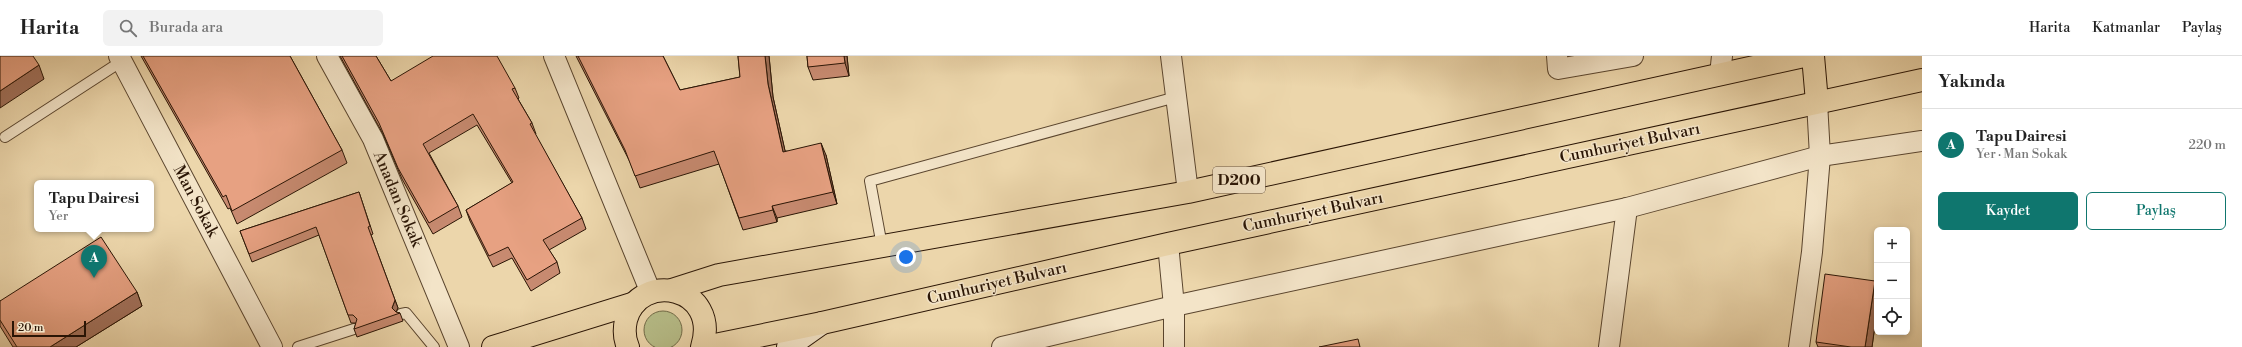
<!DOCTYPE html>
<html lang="tr">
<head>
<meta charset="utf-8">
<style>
	:root { --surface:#fff; --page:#f2f2f2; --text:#222; --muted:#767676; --line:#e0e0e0; --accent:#0f766e }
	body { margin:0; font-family:"Libre Bodoni",serif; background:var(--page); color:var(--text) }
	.controls { position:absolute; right:12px; bottom:12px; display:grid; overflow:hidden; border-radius:6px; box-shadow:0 2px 6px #0003 }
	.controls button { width:36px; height:36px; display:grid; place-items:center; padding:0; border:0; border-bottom:1px solid var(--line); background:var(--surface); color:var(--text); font:20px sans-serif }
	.scale { position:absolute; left:12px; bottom:10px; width:74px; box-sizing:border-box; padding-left:4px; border:2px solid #2a1505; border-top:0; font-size:11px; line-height:14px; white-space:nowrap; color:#2a1505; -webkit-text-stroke:3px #f3e4c8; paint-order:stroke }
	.you { position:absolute; left:906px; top:201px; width:14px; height:14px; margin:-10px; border:3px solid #fff; border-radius:50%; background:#1a73e8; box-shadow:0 0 0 6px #1a73e833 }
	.badge { display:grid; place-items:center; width:26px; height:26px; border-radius:50%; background:var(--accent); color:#fff; font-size:13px; font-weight:700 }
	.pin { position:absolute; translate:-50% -33px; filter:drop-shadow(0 1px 2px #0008) }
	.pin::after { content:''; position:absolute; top:21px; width:14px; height:12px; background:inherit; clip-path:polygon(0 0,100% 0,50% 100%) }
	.popup { position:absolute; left:34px; top:124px; width:120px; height:52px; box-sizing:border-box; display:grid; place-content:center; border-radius:6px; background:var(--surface); filter:drop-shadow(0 1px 3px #0005); font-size:13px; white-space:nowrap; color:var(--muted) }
	.popup b { font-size:15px; color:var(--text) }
	.popup::after { content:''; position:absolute; left:50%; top:100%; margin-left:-8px; border:8px solid transparent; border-top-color:var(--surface) }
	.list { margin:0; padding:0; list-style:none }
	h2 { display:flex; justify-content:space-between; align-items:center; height:52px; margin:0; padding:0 16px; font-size:17px }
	h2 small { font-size:13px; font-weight:400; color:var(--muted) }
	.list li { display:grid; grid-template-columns:26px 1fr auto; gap:12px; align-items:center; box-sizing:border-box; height:72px; padding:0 16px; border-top:1px solid var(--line) }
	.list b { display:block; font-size:15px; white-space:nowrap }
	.list p { margin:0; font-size:13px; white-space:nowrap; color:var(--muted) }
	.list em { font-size:13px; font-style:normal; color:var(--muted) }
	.actions { display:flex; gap:8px; padding:12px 16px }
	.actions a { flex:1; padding:9px 0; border:1px solid var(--accent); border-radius:6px; text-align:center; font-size:14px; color:var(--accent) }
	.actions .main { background:var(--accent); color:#fff }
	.icon { flex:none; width:22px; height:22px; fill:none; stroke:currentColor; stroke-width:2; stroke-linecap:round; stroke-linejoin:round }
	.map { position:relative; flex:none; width:1922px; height:291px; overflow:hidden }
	header { display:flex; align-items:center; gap:24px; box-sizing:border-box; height:56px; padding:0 20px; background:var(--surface); border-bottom:1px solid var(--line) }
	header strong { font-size:19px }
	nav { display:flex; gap:22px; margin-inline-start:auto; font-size:14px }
	.search { width:280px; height:36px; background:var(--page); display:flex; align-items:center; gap:10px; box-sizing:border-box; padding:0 14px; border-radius:6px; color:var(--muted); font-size:15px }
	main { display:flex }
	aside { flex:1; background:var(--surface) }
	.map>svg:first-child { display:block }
	.green { fill:#b7be89; stroke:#706a47 }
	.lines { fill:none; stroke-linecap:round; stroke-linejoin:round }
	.lane-casing { stroke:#5a452e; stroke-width:12 }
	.street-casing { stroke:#5a452e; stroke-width:22 }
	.secondary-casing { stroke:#2a1505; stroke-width:24 }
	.primary-casing { stroke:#2a1505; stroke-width:24 }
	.lane { stroke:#f3e4c8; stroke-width:10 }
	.street { stroke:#f3e4c8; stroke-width:20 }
	.secondary { stroke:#f3e4c8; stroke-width:22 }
	.primary { stroke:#ecd6ab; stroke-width:22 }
	.wall { fill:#c78a70; stroke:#2a1505 }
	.shaded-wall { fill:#a2715b; stroke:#2a1505 }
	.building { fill:#e7a182; stroke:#2a1505 }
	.labels { text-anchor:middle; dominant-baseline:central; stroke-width:3; stroke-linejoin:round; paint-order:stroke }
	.shield { fill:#f3e4c8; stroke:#665340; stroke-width:1 }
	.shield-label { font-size:15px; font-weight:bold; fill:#2a1505 }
	.street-label { font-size:16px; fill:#2a1505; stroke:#f3e4c8 }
</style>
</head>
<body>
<header>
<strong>Harita</strong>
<div class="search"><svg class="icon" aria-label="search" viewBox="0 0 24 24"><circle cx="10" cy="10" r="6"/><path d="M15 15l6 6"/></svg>Burada ara</div>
<nav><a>Harita</a><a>Katmanlar</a><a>Paylaş</a></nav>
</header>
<main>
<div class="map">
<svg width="1922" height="291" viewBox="0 0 1922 291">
	<rect width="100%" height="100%" fill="#ecd6ab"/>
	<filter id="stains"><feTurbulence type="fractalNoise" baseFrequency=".005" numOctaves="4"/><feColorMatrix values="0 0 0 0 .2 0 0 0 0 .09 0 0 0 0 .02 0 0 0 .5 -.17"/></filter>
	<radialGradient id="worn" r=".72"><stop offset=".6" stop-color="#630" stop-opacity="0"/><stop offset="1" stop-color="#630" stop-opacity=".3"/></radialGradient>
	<circle class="green" cx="663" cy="274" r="19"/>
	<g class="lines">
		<g class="lane-casing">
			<g id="lane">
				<polyline points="5,81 122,5"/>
				<polyline points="882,190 870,125 1176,41"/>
				<polyline points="401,258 406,257 434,291"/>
				<polyline points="298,291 354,273"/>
			</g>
		</g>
		<g class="street-casing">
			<g id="street">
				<polyline points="119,0 272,291"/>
				<polyline points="327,0 373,83 459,291"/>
				<polyline points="554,0 651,237"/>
				<polyline points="1171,0 1188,136"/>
				<polyline points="1557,0 1558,13 1633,0"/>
				<polyline points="1720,19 1722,0"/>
				<polyline points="1168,188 1174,250 1174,291"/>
				<polyline points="1002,291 1174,250 1627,152 1820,100 1922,85"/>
				<polyline points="1609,291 1627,152"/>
				<polyline points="1799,291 1812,196 1820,100 1817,46"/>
			</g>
		</g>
		<g class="secondary-casing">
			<polyline id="secondary" points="788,291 822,267"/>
		</g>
		<g class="primary-casing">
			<g id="primary">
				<polyline points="1813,0 1817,46"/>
				<polyline points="672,234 719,219 1188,136 1804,0"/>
				<polyline points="493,291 635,247"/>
				<path d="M628,291c-4,-9 -4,-18 -2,-27 13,-50 95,-34 76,27"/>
				<polyline points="705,291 822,267 1168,188 1922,24"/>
			</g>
		</g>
		<use href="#lane" class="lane"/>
		<use href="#street" class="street"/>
		<use href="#secondary" class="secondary"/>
		<use href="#primary" class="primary"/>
	</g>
	<g class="wall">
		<polygon points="141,0 290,0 342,94 347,107 237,168 230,152 228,153"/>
		<polygon points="340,0 376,0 391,25 515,32 519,42 518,43 532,67 536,78 535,78 582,162 586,173 549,194 557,206 560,217 531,235 512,202 493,211 470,165 466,154 512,127 477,69 429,97 458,150 462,161 433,178 402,123 383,78"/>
		<polygon points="576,0 663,0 680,34 740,21 738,0 769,0 773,41 785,95 826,99 837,148 777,162 777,166 743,174 719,108 640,132 630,106"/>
		<polygon points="807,0 847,0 849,20 813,24 808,11"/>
		<polygon points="359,136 373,178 371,179 398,252 396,256 400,257 403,265 357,281 354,273 356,267 351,267 319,179 252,206 240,175"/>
		<polygon points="1877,231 1877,254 1872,291 1818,291 1816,286"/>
		<polygon points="137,236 142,250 76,291 13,291 0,270 0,245"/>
	</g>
	<g class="shaded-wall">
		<polygon points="765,0 769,0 773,41 788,108 783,96 768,28"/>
		<polygon points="844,0 847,0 849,20 845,7"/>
		<polygon points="39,9 44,23 0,52 0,35"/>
		<polygon points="821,87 826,99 837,148 833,136"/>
		<polygon points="772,150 777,162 777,166 773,154"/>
		<polygon points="1875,225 1877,231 1877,254 1872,291 1865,291"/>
		<polygon points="137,236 142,250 76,291 50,291"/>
		<polygon points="395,244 398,252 395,258 392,252"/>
	</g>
	<g class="building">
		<polygon points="0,0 33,0 39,9 0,35"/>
		<polygon points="143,0 290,0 342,94 232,155 226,139 223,141"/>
		<polygon points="342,0 376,0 391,25 433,0 497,0 515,32 512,33 532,67 530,68 582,162 543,184 557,206 527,224 508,191 489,200 466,154 513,126 473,58 423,88 458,150 429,167 398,112 379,67"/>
		<polygon points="578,0 663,0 680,34 740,21 738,0 765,0 768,28 783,96 821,87 833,136 772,150 773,154 739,162 714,95 635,120 625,94"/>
		<polygon points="807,0 844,0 845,7 808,11"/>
		<polygon points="359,136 370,170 368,171 395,244 392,252 396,256 400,257 354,273 357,263 353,259 348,259 316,171 249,198 240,175"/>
		<polygon points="101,181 137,236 50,291 17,291 0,264 0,245"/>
		<polygon points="1825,218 1875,225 1865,291 1851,291 1816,286"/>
		<polygon points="1358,283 1360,291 1319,291"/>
	</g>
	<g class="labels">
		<rect class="shield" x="1213" y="111" width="52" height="26" rx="3"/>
		<g class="shield-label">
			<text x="1239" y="124">D200</text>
		</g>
		<g class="street-label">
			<text transform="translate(1630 87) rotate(-12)">Cumhuriyet Bulvarı</text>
			<text transform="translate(398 143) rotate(67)">Anadan Sokak</text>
			<text transform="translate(196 145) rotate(62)">Man Sokak</text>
			<text transform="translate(1313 156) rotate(-12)">Cumhuriyet Bulvarı</text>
			<text transform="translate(997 227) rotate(-13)">Cumhuriyet Bulvarı</text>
		</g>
	</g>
	<rect width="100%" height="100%" filter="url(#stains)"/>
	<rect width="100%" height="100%" fill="url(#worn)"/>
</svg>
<div class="controls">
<button>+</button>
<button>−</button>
<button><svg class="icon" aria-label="locate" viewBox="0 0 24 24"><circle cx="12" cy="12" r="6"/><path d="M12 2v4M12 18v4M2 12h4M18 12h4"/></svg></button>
</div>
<div class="scale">20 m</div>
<div class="you"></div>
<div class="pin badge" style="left:94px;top:222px">A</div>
<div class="popup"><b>Tapu Dairesi</b>Yer</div>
</div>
<aside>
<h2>Yakında<small></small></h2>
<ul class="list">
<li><span class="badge">A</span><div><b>Tapu Dairesi</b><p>Yer · Man Sokak</p></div><em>220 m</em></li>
</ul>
<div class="actions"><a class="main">Kaydet</a><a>Paylaş</a></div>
</aside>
</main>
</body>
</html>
